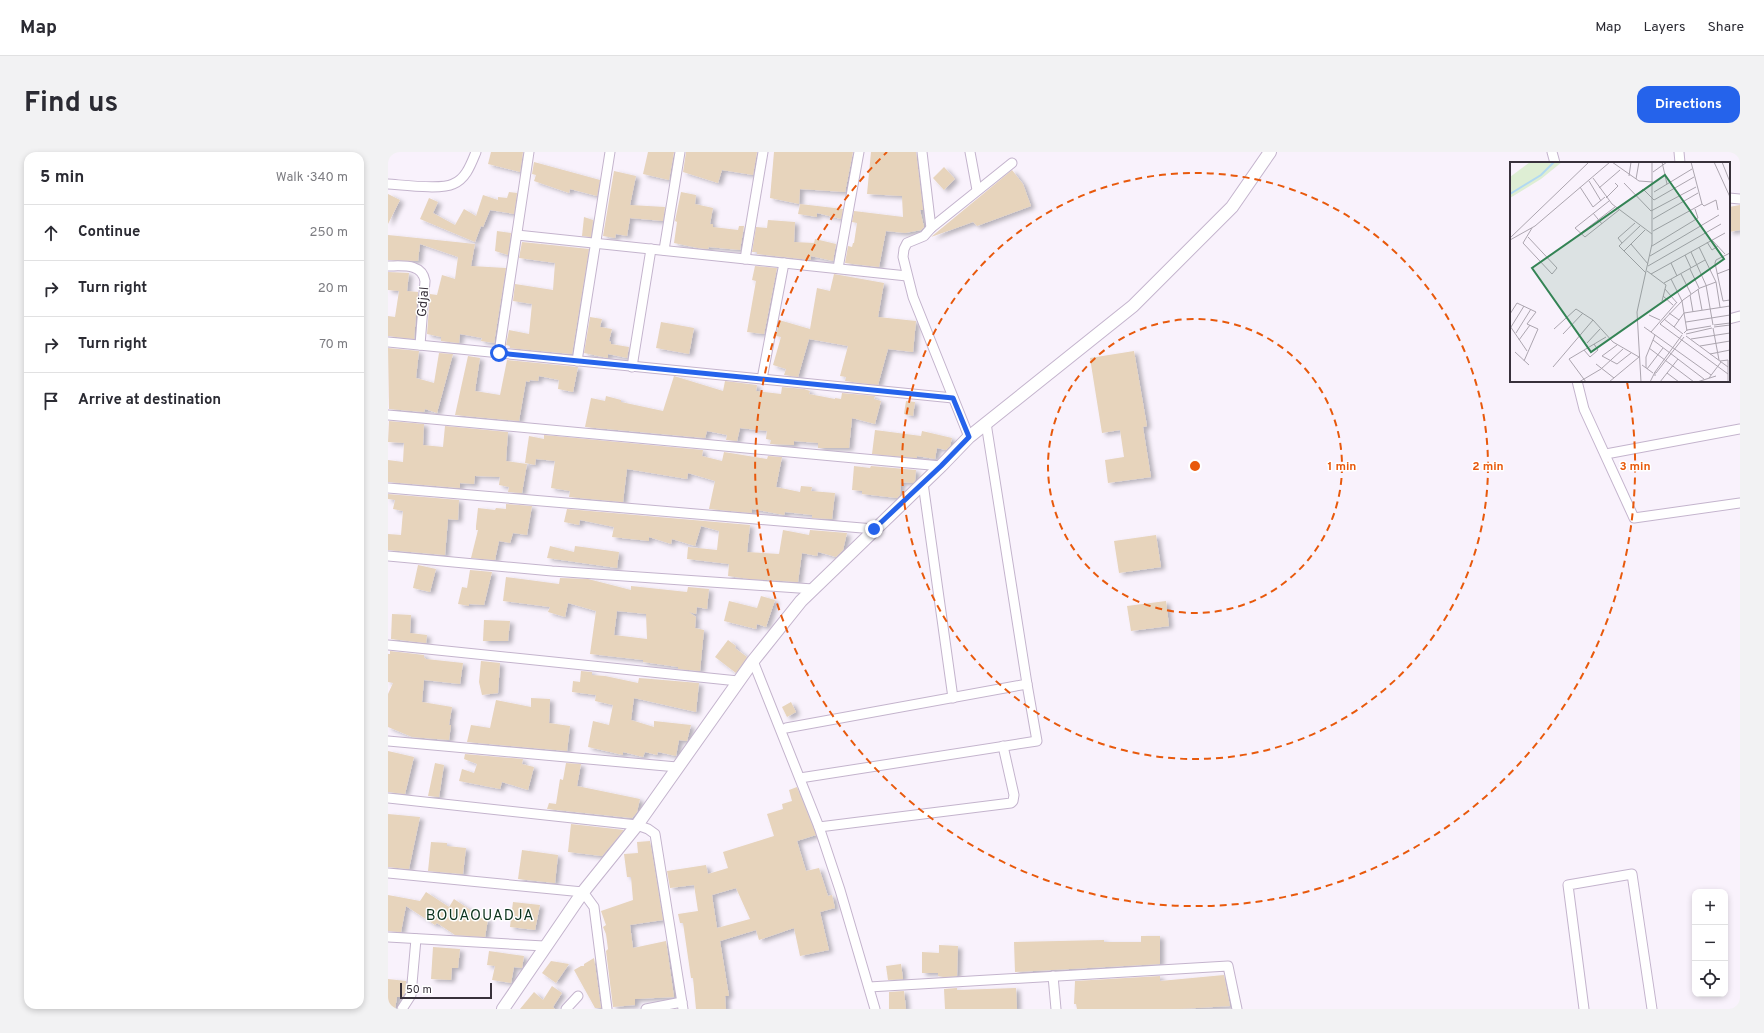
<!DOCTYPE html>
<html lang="en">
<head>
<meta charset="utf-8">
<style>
	:root { --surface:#fff; --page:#f2f2f3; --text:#2b2b33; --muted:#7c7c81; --line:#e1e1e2; --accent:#2563eb }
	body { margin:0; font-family:Overpass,sans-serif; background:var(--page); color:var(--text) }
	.controls { position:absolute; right:12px; bottom:12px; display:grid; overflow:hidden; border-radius:8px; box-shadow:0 2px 6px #0003 }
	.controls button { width:36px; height:36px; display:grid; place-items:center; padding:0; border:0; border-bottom:1px solid var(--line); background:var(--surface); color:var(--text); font:20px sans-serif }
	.scale { position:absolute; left:12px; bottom:10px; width:92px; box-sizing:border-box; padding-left:4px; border:2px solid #38313b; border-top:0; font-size:11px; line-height:14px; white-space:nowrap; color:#38313b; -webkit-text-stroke:3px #fff; paint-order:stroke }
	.stop { position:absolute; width:12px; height:12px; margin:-9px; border:3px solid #2563eb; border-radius:50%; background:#fff }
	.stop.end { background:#2563eb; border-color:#fff; box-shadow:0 1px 4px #0008 }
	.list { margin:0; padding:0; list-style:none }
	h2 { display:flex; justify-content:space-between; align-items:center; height:52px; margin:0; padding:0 16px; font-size:17px }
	h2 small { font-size:13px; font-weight:400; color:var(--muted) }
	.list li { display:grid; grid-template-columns:26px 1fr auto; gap:12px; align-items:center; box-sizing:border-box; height:56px; padding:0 16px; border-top:1px solid var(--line) }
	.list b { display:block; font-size:15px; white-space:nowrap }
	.list em { font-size:13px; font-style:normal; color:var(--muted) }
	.icon { flex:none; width:22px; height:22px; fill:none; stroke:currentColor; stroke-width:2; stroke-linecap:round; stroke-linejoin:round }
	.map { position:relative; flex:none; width:1352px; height:857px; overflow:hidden; border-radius:12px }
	header { display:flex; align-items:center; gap:24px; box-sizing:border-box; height:56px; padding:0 20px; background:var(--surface); border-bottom:1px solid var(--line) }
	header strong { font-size:19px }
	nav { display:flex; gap:22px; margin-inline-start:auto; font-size:14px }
	.intro { display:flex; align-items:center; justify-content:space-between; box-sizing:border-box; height:96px; padding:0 24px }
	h1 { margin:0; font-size:28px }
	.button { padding:10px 18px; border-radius:12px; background:var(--accent); color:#fff; font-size:14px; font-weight:700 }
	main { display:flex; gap:24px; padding:0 24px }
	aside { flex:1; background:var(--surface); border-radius:12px; box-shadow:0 2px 6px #0003 }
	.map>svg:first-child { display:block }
	.building { fill:#e7d4bc; fill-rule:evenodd; filter:url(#shadow) }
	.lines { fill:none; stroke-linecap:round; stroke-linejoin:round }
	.minor-casing { stroke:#c4b4cd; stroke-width:11 }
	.tertiary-casing { stroke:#c4b4cd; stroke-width:14 }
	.minor { stroke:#fff; stroke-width:9 }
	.tertiary { stroke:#fff; stroke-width:12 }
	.route { stroke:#2563eb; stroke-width:5 }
	.ring { fill:none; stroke:#e8590c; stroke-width:2; stroke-dasharray:7 5 }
	.labels { text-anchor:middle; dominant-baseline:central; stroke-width:3; stroke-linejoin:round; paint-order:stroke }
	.street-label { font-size:13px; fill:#38313b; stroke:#fff }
	.quarter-label { font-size:15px; letter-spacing:1px; fill:#0b321c; stroke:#fff }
	.inset-river { fill:none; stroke:#b1d9f2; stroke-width:2 }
	.inset-road { fill:none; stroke:#aca5af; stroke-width:1 }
	.view { fill:#348455; fill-opacity:0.15; stroke:#348455; stroke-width:2 }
	.inset-edge { fill:none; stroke:#38313b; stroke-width:2 }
	.centre { fill:#e8590c; stroke:#fff; stroke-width:2 }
	.ring-label { font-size:12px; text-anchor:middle; font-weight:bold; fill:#e8590c; stroke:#fff; stroke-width:3; stroke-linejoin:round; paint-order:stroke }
</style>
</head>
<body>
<header>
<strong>Map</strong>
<nav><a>Map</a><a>Layers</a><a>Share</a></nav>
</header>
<div class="intro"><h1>Find us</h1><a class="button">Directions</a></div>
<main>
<aside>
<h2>5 min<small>Walk · 340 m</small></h2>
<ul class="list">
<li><svg class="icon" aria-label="ahead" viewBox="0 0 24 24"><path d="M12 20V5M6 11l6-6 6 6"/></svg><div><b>Continue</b></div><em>250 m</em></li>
<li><svg class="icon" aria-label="right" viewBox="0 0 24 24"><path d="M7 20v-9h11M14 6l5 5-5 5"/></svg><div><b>Turn right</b></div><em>20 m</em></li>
<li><svg class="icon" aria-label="right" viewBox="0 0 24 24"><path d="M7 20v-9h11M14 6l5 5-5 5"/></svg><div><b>Turn right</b></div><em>70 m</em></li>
<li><svg class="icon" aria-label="arrive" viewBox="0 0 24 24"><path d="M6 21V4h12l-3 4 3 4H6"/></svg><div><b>Arrive at destination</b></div></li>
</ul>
</aside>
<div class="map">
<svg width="1352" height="857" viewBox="0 0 1352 857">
	<defs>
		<filter id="shadow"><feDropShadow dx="4" dy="2.5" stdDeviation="2" flood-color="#0004"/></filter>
	</defs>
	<rect width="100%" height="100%" fill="#f9f2fc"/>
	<g class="building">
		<polygon points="103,0 135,0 132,20 100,12"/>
		<polygon points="260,0 286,0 281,28 255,22"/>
		<polygon points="298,0 369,0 365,23 334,18 330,31 295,20"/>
		<polygon points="386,0 465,0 457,40 412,37 411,52 382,46"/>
		<polygon points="483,0 528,0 535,58 532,58 536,75 533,78 517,81 498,79 491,115 457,111 460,94 464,95 465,91 466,91 469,71 464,70 466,59 515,65 514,44 479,42"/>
		<polygon points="146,10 212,28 209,44 182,37 181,41 146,29 148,23 144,22"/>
		<polygon points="556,15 567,27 556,38 545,26"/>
		<polygon points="624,18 635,32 643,54 589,74 585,70 543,85"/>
		<polygon points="226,19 248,24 242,53 277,55 275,69 242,66 239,84 228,82 227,86 215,84"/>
		<polygon points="121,40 129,41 126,62 102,58 95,75 93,74 87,90 32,67 41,46 50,50 45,61 67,73 76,57 88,64 95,43 110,48 110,45 119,46"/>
		<polygon points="293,40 308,43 307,52 325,56 322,72 325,72 325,75 350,78 351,74 356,74 352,98 321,95 320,97 310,96 286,91 289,70 287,69"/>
		<polygon points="0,42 12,48 0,72"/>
		<polygon points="412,52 455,57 453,67 429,61 429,65 410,62"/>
		<polygon points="1352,53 1352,78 1341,80 1341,55"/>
		<polygon points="196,65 205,68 203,85 194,84"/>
		<polygon points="380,68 407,70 406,90 426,91 427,87 448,92 445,109 423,104 423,108 369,102 369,100 364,100 368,75 379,76"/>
		<polygon points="109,79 123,81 120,103 107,99"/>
		<polygon points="0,83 87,92 83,114 118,116 106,191 93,189 94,186 72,182 71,191 53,189 53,185 39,182 42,142 49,143 54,123 67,127 70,105 32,92 30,109 0,108"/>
		<polygon points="134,90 201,97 184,202 122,196 122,194 118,193 121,178 141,182 144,152 125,149 127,132 165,138 167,111 131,106"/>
		<polygon points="367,114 389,116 376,182 359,180 368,129 364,128"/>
		<polygon points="0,120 21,121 19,139 30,140 26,187 0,184 0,164 7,165 11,139 0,138"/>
		<polygon points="446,122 496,131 490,165 528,169 525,200 500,197 490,233 457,229 458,225 452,224 460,194 421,187 410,225 396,223 398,217 385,213 393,185 388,184 391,168 422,177 429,136 442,139"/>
		<polygon points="202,165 214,167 212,175 224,177 221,189 223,190 223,192 241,195 239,206 220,202 220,206 196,201"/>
		<polygon points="273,170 306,176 301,202 268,196"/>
		<polygon points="0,196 31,199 28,226 46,231 51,201 65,202 49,261 37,257 36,260 1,257"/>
		<polygon points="746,199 759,274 755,275 763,325 720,331 717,308 736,305 732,278 714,281 702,206"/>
		<polygon points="80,204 92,206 87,239 112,243 119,208 190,215 185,240 170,237 171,228 151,224 150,229 142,228 141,230 138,229 131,269 67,263"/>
		<polygon points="286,224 335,239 337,229 369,233 368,239 393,242 394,235 416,237 422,239 421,242 447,247 447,246 453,247 454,241 487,244 486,247 493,249 487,272 464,266 461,296 430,296 430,291 406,289 406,293 382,292 383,288 378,287 379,279 352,276 349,289 338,288 339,283 319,279 317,286 197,275 203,246 217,249 218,244 233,248 233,250 275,259"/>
		<polygon points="518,249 527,250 525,264 516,262"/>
		<polygon points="1,269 36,272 35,293 55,295 57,274 120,280 118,309 139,312 134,341 120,340 121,335 111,333 112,325 87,324 86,332 72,331 72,336 0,330 0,308 15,310 16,291 0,290"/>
		<polygon points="487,278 533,284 534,279 564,286 562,294 558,298 549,296 547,307 529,304 529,306 484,302"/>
		<polygon points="156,283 315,298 314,304 334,309 336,300 379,307 380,304 394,305 388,335 412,340 413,334 424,335 423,339 447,341 444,367 424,366 424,363 397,360 396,363 364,357 364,361 321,357 327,329 300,321 299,327 239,317 235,350 181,345 182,339 163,336 167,309 148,307 147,313 137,311 141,284 156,287"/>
		<polygon points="466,314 482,316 483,314 528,318 527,329 525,331 513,330 512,343 509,346 474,342 474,339 464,338"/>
		<polygon points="0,342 71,348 70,368 60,367 57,403 0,398 0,382 13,383 15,359 5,357 7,348 0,347"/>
		<polygon points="118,352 144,354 139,383 125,381 122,391 111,389 107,408 83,406 90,378 88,378 88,374 90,356 107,358 108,356 118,357"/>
		<polygon points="179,357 362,373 359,400 391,402 395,378 421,383 422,378 459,381 455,398 448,405 430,400 429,404 414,401 410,430 362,427 340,424 341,412 299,407 300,395 329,398 331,379 313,374 307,394 284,387 283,392 261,385 261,389 224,385 226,375 192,368 191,373 176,370"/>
		<polygon points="768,383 773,415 731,421 726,389"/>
		<polygon points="162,394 186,400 187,394 231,400 229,416 159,406"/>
		<polygon points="30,413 48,417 42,440 25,436"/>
		<polygon points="82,418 104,420 96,453 81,452 81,454 70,452 74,435 79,436"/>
		<path d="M118,425l53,7 1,-6 28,1 43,11v-4l56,6 1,-5 21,2 -2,20 -10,-2 -1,7 -7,-2 7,5 -1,11 9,2 -4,41 -22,-2v-2l-35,-5v-2l-53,-6 6,-43 -28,-8 -3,14 -17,-5 2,-5 -47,-6zM229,459l29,3 1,25 -33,-4z"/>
		<polygon points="373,444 387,448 378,475 369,472 368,477 336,469 341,449 369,456"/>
		<polygon points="778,449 781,474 743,479 739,454"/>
		<polygon points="4,462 23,463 22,481 39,483 38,491 3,487"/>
		<polygon points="96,468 122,469 120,489 95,489"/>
		<polygon points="340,488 348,494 347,496 359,505 348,521 327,505"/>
		<polygon points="2,499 36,503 36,505 38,507 75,511 72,532 36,528 34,550 64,555 61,573 63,573 61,588 24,585 0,575 0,542 5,531 0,530 0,502 2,502"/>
		<polygon points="93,509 112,511 110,541 94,543 91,530"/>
		<polygon points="193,519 204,520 204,523 217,524 250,531 251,526 311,531 308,560 246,546 243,568 266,575 266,569 303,573 299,589 291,588 288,604 270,600 269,603 257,600 255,605 235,600 235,603 200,595 205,569 221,573 225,553 207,549 208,543 184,540 185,529 192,530"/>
		<polygon points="143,546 162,547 161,571 182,574 179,599 79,590 83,573 102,576 108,548 143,555"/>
		<polygon points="403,550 408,560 399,565 394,555"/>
		<polygon points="0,599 26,605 17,642 0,640"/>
		<polygon points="77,602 135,607 134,612 146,615 140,638 114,630 112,637 71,629 74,617 86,621 89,612 76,607"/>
		<polygon points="47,611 56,613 51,645 40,644"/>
		<polygon points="178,611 193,612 189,634 252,647 249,660 244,666 159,657 161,651 168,652 172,627 175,628"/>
		<path d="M409,635l19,48 -19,6 9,30 13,-3 9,28 4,-1 3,13 -15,4 9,38 -29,6 -6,-28 -35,12 -3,-10 -36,11 9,55h-4l1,13h-30l-3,-31h-2l-8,-55h-3l-2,-9 20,-3 -4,-26 -24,3 -3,-17 39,-6 2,9 20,-6 -5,-16 51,-16 -7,-22 16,-5 -1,-5 10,-3 -3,-11zM348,736l14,31 -33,9 -5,-33z"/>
		<polygon points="0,662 32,665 21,717 0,715"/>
		<polygon points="183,672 236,678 214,704 180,700"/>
		<polygon points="262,689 275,768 242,773 245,796 278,789 286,845 247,847 247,853 225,855 218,799 220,797 218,782 215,775 218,773 213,759 245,748 243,725 239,725 236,702 250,701 249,690"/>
		<polygon points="43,690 59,691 59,694 78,696 75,722 40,719"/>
		<polygon points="134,698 170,703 167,731 130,727"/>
		<polygon points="38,740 61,755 66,747 84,759 80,764 100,767 97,785 67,783 49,771 47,773 18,754 13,780 0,779 0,743 32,749"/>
		<polygon points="125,750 152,753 147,778 122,775"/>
		<polygon points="753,784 772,784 772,812 627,820 626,790 716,788 716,790 753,790"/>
		<polygon points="551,793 570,794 569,824 556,825 550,824 550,821 534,821 534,800 551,801"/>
		<polygon points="45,795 72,797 70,816 64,816 63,828 43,827"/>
		<polygon points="101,799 136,804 134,816 126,815 123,831 104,828 107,814 99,813"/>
		<polygon points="206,806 213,856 207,856 186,818 193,814 196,814 196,812"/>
		<polygon points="163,809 181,812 168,831 154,821"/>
		<polygon points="513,812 515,827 500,828 498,814"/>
		<polygon points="836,823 842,854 791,857 689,857 688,852 686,852 687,829 772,824 772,829"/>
		<polygon points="0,827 18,829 17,841 14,845 9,845 7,857 0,857"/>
		<polygon points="164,834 174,841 165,855 167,857 132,857 146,840 155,848"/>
		<polygon points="569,836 569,838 628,836 629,857 557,857 556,837"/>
		<polygon points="516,839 518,857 501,857 501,840"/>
	</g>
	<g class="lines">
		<g class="minor-casing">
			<g id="minor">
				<polyline points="534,0 543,76"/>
				<polyline points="582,0 589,38"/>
				<polyline points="1164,0 1167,11"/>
				<polyline points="1291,0 1292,11"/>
				<path d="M0,32c15,1 53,6 65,0 13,-5 18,-20 23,-32"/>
				<polyline points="1341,46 1352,47"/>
				<polyline points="129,83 519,124"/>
				<polyline points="276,98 292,0"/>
				<polyline points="357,107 375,0"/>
				<path d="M0,114c15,0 34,-3 37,15l-5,64"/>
				<polyline points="450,116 471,0"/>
				<polyline points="1341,167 1352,164"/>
				<polyline points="0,190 565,246"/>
				<polyline points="111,201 141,0"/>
				<polyline points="189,209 222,0"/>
				<polyline points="244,215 263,97"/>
				<polyline points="374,227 396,111"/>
				<polyline points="1189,229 1196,257 1246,366 1352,351"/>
				<polyline points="0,263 553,314"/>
				<polyline points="581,285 525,145 515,105 516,97 519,91 536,84 543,76 624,11"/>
				<polyline points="1218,302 1352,277"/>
				<polyline points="535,331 565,546"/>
				<polyline points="0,336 486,377"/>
				<polyline points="0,404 164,419 425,437"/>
				<polyline points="0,493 350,529"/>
				<polyline points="365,509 431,675 452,738 487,857"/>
				<polyline points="398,576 639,532 598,271"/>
				<polyline points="0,589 289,615"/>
				<polyline points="412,626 649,589 639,532"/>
				<polyline points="0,646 249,673 260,677 267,682 295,857"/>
				<polyline points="431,675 623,651 625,649 626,643 615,594"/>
				<polyline points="0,721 195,740 206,755 219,857"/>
				<polyline points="0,785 156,794"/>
				<polyline points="665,824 668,857"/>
				<polyline points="481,835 840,814 849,857"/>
				<polyline points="14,857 23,843 28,787"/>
				<polyline points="178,857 190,844"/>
				<polyline points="258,857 294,850"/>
				<polyline points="1196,857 1180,733 1244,722 1264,857"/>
			</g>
		</g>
		<g class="tertiary-casing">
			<polyline id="tertiary" points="115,857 195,740 249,673 365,509 413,449 553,314 581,285 745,154 844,55 882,0"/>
		</g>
		<use href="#minor" class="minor"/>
		<use href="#tertiary" class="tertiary"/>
	</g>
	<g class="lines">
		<polyline class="route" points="111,201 565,246 581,285 553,314 486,377"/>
	</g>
	<g class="ring">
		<circle cx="807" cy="314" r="147"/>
		<circle cx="807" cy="314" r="293"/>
		<path d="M1239 230A440 440 0 1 1 499 0"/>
	</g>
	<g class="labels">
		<g class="street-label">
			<text transform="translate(36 150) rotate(-85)">Gdjal</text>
		</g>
		<g class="quarter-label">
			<text x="92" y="764">BOUAOUADJA</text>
		</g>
	</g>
	<g transform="translate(1122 10)">
		<rect width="220" height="220" fill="#f9f2fc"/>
		<path d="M20,0h32l-21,17 -31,19v-21z" fill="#deeed4"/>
		<path class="inset-river" d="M0,32l31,-19 13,-13"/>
		<path class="inset-road" d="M102,0l27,19 14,1M152,0l5,22M181,0l11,42M204,0l16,35M212,0l8,20M143,10l14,-10M119,14l2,-14M83,16l19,26 40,30M126,17l3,-17M79,19l12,20M114,21l27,28 45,-24M70,25l13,20 12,-10M89,26l21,-18M144,30l38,-23M126,34l7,-7 11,11 40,-23M96,36l12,-12 -3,-3M99,39l-34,27 10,9 34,-27M83,51l9,11M143,57l45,-26M135,68l-21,21 22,22M143,69l49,-27 2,2 12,-6 2,10M71,71l34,-26M18,75l29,31 -5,6 -29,-31 9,-15M0,76l79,-76M0,78l25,-14 75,-64M202,78l13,14M197,80l5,8 6,-4M112,81l-4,-5 17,-15M121,82l17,20M142,84l46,-28 -3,-9M189,85l17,35 4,25M114,89l-5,-5 21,-20M181,90l15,33 7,40M220,91l-14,7 -1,3 8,38 7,-1M175,93l6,13M140,94l69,-41M161,101l6,13M138,104l73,-42M180,107l9,19M137,109l19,14 -4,16M141,112l74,-41M171,112l10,20M207,112l13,-5M161,117l11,22 5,30M206,120l-16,6 -17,12 -23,24 68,50M154,121l41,-23M155,127l12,14M188,127l4,21M180,133l3,17M153,134l10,9M159,151l10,7M0,152l7,-11 19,9 -9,12 11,5 -14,32M139,153l11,5M154,157l19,15M176,160l44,-7M204,163l16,-2M0,164l17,25M1,165l13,-21M134,165l67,48M164,165l10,-14 46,-7M204,165l16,-2M203,166l6,32M44,167l22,-20 17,11M141,170l26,-30M6,171l15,-24M174,171l3,-3 24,-4M53,172l20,-21M176,172l26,-6M176,174l42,31M181,177l39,-6M9,178l11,-15M143,178l51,39M77,181l13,-14M107,183l-15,11 15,8 14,-11M190,184l30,-5M139,186l45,34M74,188l6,7 8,-7 -4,-6M5,190l14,13M200,192l20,-4M210,199l8,-1v22M86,202l18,14M132,203l11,8M43,205l40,-47 20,22 26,15M136,206v-11l9,-22M137,207l16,-21M145,210l27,-37M146,211l28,-36M157,211l12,9M199,216l12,-16M69,220l22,-13 22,-20M76,220l-17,-23 37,-22M99,220l30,-25M131,220l-4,-70 15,-68v-82M140,220l5,-10v4M150,220l18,-23M187,220l19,-6"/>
		<path class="view" d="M155,13l59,84 -133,93 -59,-84z"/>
		<rect width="220" height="220" class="inset-edge"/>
	</g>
	<circle cx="807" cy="314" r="6" class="centre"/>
	<g class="ring-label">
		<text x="954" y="318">1 min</text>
		<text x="1100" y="318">2 min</text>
		<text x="1247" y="318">3 min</text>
	</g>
</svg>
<div class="controls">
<button>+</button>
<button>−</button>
<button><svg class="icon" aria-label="locate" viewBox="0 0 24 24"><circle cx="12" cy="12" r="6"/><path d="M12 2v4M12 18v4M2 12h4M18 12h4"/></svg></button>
</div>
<div class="scale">50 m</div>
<div class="stop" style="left:111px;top:201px"></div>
<div class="stop end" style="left:486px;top:377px"></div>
</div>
</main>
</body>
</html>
